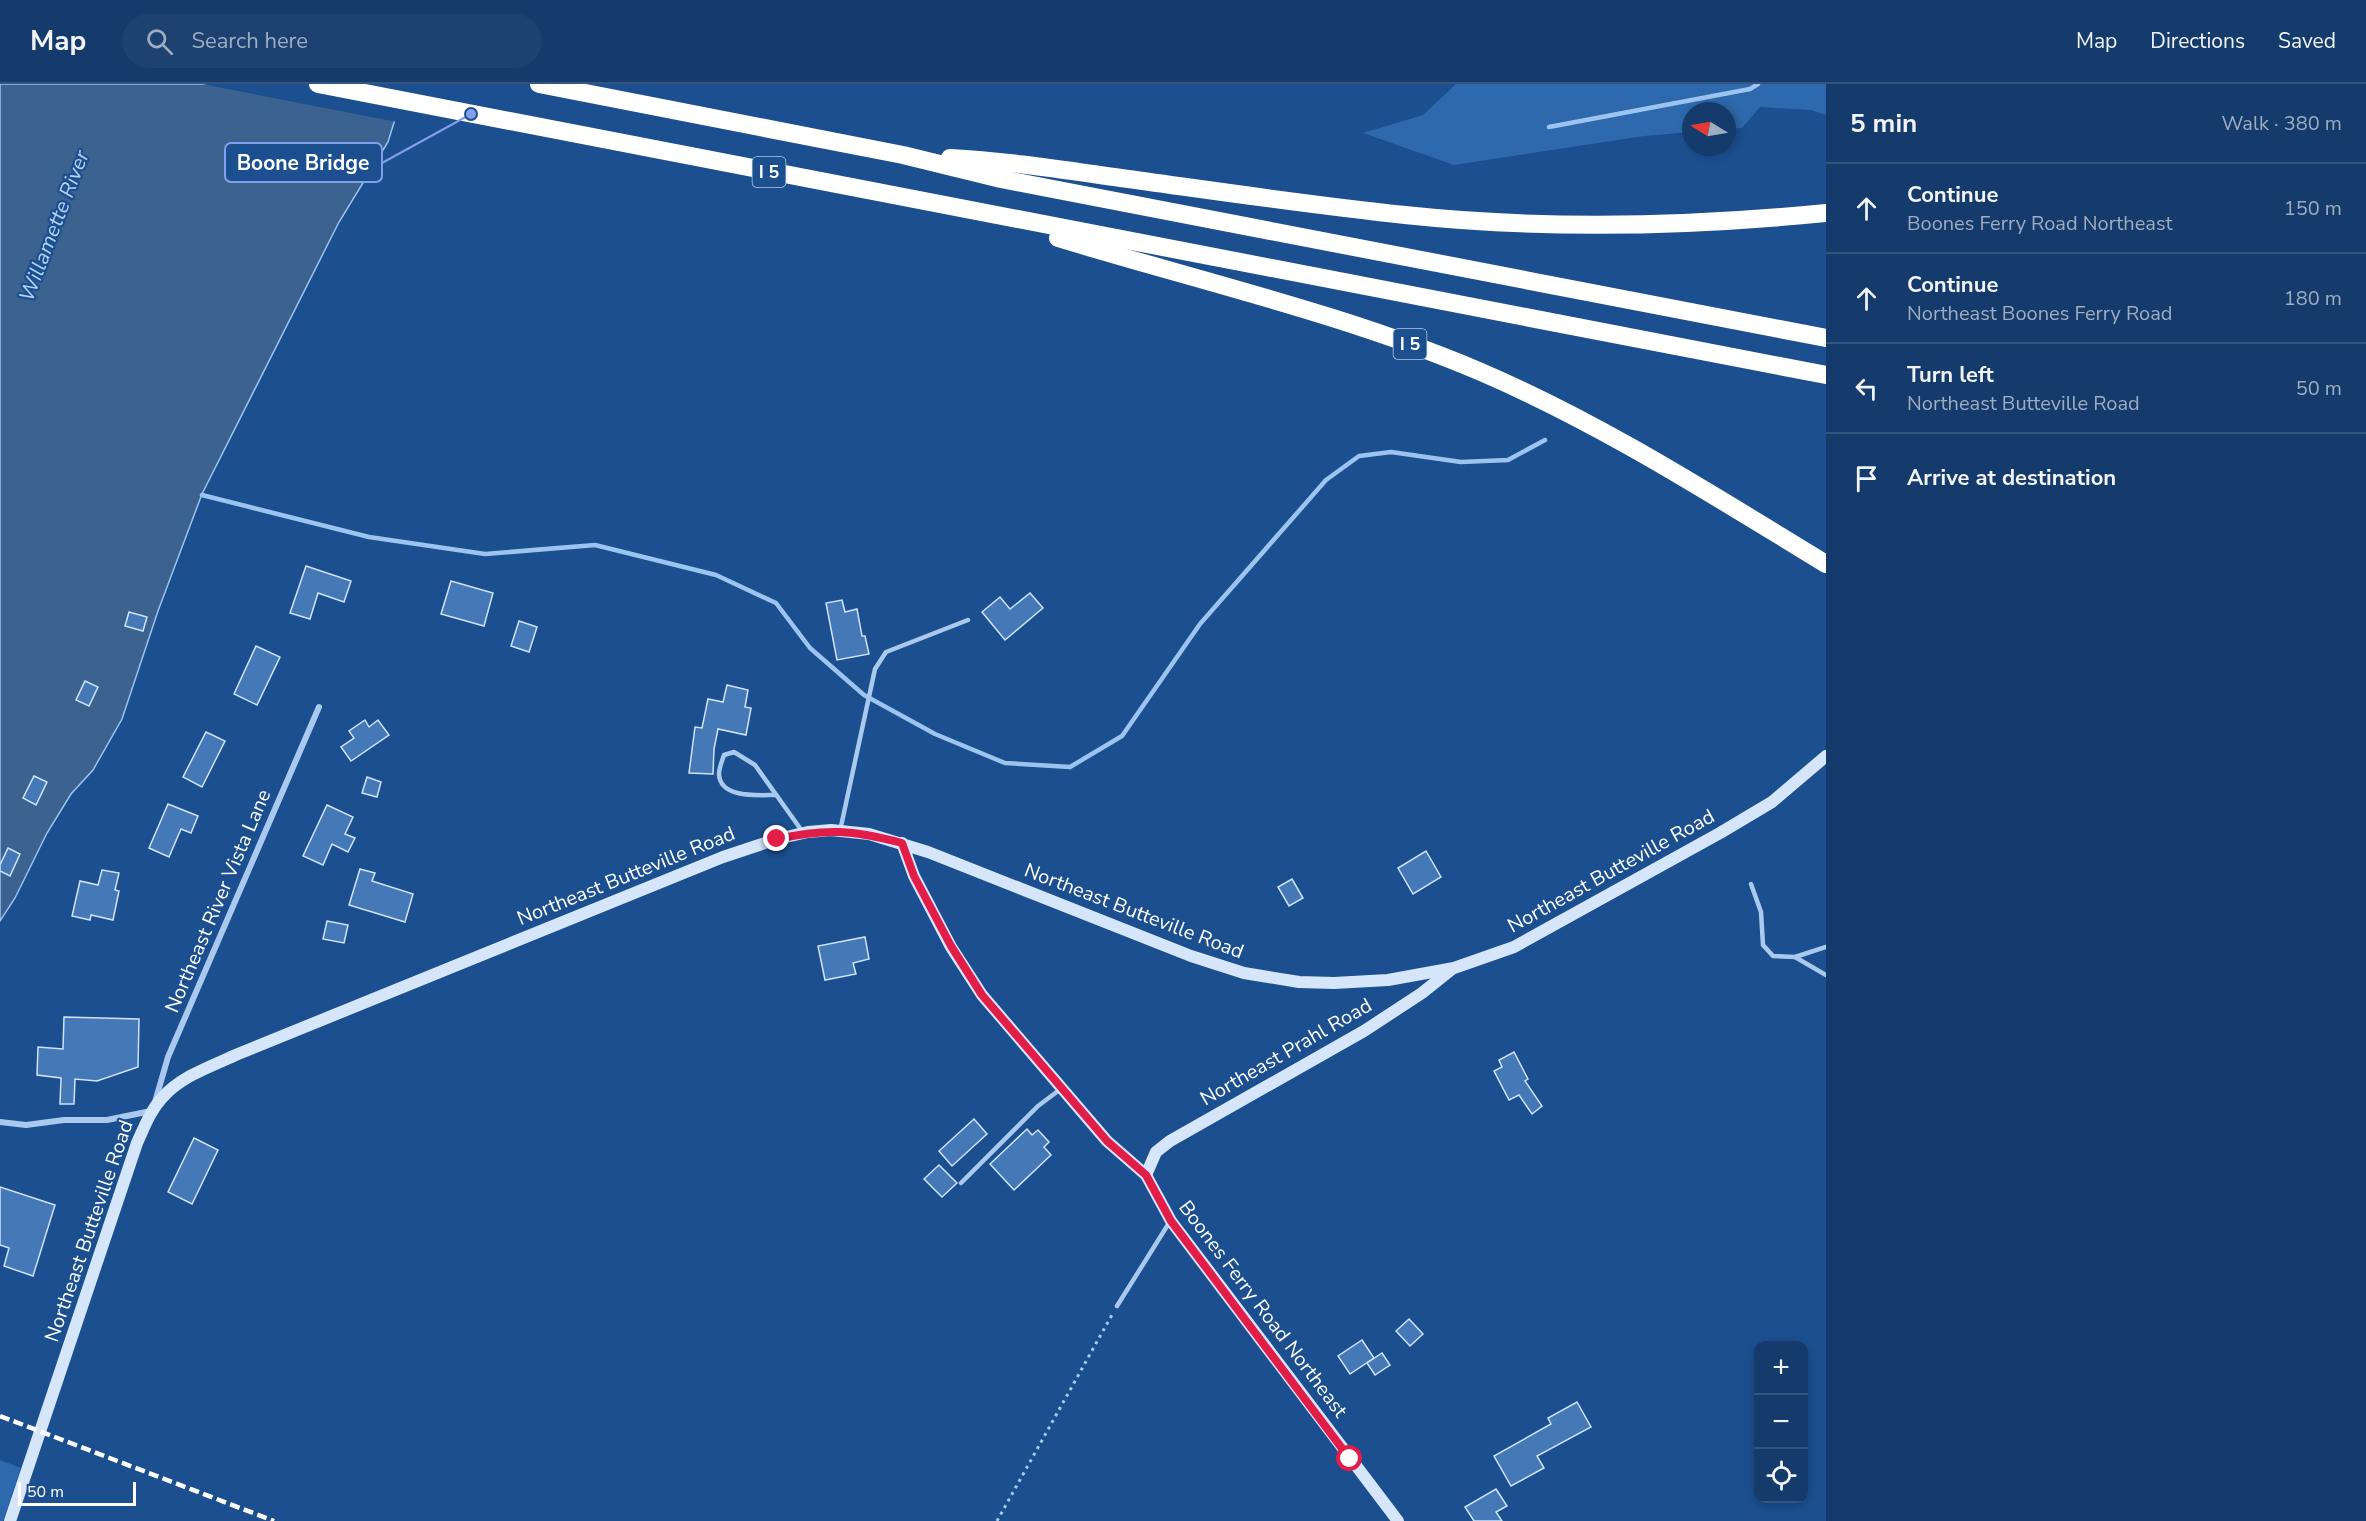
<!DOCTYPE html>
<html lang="en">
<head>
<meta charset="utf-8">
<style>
	:root { --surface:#143b6b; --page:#1d4271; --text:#f1f3f6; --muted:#9dadc1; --line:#33557e }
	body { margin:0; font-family:"Nunito Sans",sans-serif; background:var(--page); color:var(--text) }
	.controls { position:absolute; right:18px; bottom:18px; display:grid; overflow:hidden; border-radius:12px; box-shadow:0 3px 9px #0003 }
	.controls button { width:54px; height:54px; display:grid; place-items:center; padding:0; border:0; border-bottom:2px solid var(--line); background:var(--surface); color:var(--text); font:30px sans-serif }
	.compass { position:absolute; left:1682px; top:18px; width:54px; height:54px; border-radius:50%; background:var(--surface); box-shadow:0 3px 9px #0003; rotate:281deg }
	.scale { position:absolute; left:18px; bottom:15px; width:118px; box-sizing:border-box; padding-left:6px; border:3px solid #fff; border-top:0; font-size:16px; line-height:21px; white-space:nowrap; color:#fff; -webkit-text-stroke:4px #1b4f8f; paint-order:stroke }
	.stop { position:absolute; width:18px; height:18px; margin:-14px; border:4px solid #e11d48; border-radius:50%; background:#fff }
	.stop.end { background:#e11d48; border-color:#fff; box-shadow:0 2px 6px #0008 }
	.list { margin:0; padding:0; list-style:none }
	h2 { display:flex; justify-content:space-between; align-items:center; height:78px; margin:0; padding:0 24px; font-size:26px }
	h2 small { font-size:20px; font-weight:400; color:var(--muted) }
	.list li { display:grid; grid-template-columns:39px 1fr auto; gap:18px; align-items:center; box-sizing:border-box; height:90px; padding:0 24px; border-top:2px solid var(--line) }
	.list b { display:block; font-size:22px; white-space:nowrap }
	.list p { margin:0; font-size:20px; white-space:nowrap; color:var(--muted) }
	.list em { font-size:20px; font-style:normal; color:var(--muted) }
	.icon { flex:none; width:33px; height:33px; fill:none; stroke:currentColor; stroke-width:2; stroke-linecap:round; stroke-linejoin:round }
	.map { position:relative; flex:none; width:1826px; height:1437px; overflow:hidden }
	header { display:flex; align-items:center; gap:36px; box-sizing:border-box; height:84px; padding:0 30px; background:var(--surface); border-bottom:2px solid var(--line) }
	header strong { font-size:28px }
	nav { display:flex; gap:33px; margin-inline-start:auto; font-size:21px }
	.search { width:420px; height:54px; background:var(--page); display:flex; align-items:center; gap:15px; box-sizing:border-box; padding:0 21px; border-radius:33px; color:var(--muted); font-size:22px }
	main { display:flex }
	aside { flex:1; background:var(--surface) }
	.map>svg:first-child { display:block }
	.green { fill:#2e69ad }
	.water { fill:#3c6290; stroke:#9cc4f0; stroke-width:1.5 }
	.pier { fill:#1b4f8f }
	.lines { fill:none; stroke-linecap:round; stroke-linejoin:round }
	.stream { stroke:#9cc4f0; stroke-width:4.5 }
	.building { fill:#4478b7; stroke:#cfe3fa; stroke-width:1.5 }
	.path { stroke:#a9c9ee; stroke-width:3; stroke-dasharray:3 4.5; stroke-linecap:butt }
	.lane { stroke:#a9c9ee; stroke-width:4.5 }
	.street { stroke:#a9c9ee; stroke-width:6 }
	.secondary { stroke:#d6e6fa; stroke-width:12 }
	.highway { stroke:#fff; stroke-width:18 }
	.rail { stroke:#fff; stroke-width:4.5; stroke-dasharray:10 4.5; stroke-linecap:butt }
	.route { stroke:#e11d48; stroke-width:8 }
	.labels { text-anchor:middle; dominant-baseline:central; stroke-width:4.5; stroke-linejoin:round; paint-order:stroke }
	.shield { fill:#1b4f8f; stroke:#bbcadd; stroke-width:1.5 }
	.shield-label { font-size:18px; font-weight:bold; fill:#fff }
	.street-label { font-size:20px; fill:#fff; stroke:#1b4f8f }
	.water-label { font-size:21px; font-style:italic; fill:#b5d3f5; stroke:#1b4f8f }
	.leader { fill:none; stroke:#839eea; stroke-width:2 }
	.callout-dot { fill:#839eea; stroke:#1b4f8f; stroke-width:2 }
	.callout { fill:#1b4f8f; stroke:#839eea; stroke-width:2 }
	.callout-label { font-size:21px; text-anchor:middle; font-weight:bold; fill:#fff }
</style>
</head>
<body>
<header>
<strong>Map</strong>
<div class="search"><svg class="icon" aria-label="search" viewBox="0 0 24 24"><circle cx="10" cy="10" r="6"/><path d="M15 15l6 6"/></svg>Search here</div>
<nav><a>Map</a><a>Directions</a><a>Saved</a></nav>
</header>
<main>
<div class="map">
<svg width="1826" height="1437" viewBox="0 0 1826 1437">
	<rect width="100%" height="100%" fill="#1b4f8f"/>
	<g class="green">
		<polygon points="1456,0 1826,0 1826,31 1811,26 1760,23 1742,44 1727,45 1727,27 1691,27 1691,48 1644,52 1454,81 1363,49 1423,31"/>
		<polygon points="0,1376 21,1384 3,1437 0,1437"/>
	</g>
	<polygon class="water" points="0,0 406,0 388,58 339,138 202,410 158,527 122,635 93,686 71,710 47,749 15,814 0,837"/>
	<polygon class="pier" points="202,0 409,0 397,38"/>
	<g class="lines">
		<g class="stream">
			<polyline points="1549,43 1750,5 1758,0"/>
			<polyline points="202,411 369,453 485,470 595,461 716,491 776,519 810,564 864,611 935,650 1005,679 1070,683 1122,652 1200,540 1326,396 1359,372 1391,368 1461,378 1508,376 1545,356"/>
		</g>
	</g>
	<g class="building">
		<polygon points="306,482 351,497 344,518 318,509 310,535 290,529"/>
		<polygon points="451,497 493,509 484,542 441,530"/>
		<polygon points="1030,509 1043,524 1005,556 982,528 1000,513 1010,525"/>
		<polygon points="842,516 845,528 857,525 862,552 865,552 869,570 837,576 826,519"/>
		<polygon points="129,528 147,533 143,547 125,542"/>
		<polygon points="519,537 537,543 529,568 511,562"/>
		<polygon points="256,562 280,573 257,621 234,610"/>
		<polygon points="85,597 98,603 89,622 76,616"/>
		<polygon points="727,601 748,606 745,623 751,624 746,651 718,645 714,665 713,690 689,689 695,643 702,644 708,615 723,618"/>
		<polygon points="365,636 369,643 378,636 389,651 351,677 341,663 354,654 349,647"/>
		<polygon points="206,648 225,657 202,703 183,693"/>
		<polygon points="34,692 47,698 36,721 23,714"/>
		<polygon points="367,693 381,698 377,713 362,709"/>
		<polygon points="168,720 198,732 191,749 181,745 169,773 149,764"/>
		<polygon points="327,721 353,733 345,750 355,754 348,768 332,760 323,781 303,772"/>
		<polygon points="8,764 20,770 10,792 0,787 0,781"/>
		<polygon points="1426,767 1441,793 1413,810 1398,784"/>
		<polygon points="360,785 375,789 372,797 413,810 405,838 349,821"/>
		<polygon points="102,786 119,789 115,806 119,807 113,836 91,831 90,836 72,832 80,797 98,801"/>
		<polygon points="1292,795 1303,814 1289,822 1278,803"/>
		<polygon points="327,837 348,841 344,859 323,855"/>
		<polygon points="865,853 869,875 853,879 856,890 825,896 818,862"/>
		<polygon points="64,933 139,935 138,983 97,997 75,995 74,1020 60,1020 61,994 37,991 38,963 63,965"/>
		<polygon points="1514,968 1528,995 1525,997 1542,1022 1532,1030 1519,1011 1509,1016 1494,987 1502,983 1499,976"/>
		<polygon points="974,1035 987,1050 952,1082 939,1067"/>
		<polygon points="1027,1045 1032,1051 1038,1046 1049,1058 1044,1063 1051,1071 1014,1106 990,1080"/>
		<polygon points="194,1054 218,1066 192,1120 168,1108"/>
		<polygon points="939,1081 957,1099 942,1113 924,1095"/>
		<polygon points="0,1103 55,1121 33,1192 4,1182 9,1164 0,1161"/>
		<polygon points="1409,1235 1423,1250 1410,1262 1396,1247"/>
		<polygon points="1362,1256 1374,1274 1350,1290 1338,1272"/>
		<polygon points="1382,1269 1390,1281 1375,1291 1367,1279"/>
		<polygon points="1577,1318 1591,1343 1537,1372 1544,1384 1511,1402 1494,1372 1551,1340 1548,1334"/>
		<polygon points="1496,1405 1507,1422 1496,1428 1502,1437 1474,1437 1465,1423"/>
	</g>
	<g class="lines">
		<polyline class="path" points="997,1437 1113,1229"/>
		<g class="lane">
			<path d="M776,711c-17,0 -56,4 -57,-21 0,-6 3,-13 5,-19l10,-3 21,13 47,66"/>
			<polyline points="840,747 875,585 886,568 968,536"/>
			<polyline points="1751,800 1761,828 1763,861 1773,872 1795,873 1826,863"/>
			<polyline points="1795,873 1826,891"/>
			<polyline points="961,1099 1038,1022 1062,1004"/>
			<polyline points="1117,1222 1169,1139"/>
		</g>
		<g class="street">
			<polyline points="155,1018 168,973 319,623"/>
			<polyline points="0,1038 26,1041 64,1036 107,1036 151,1027"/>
		</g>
		<g class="secondary">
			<polyline points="902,759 914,792 951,863 982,911 1107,1057 1146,1091 1171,1137 1398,1437"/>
			<polyline points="1146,1091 1156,1068 1170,1057 1364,947 1422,909 1452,885"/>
			<path d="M10,1437l127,-378c7,-15 13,-32 25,-45 19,-22 50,-32 76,-44l485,-197 54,-18 31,-7 23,-2 38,4 59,18 263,104 53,17 55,9 35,1 54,-3 66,-12 60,-21 206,-114 52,-31 54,-46"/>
		</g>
		<g class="highway">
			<polyline points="318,0 1826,291"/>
			<polyline points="539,0 903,71 1001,95 1826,254"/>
			<path d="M950,74c58,3 114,12 171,20 95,13 189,27 284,37 141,15 280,12 421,-2"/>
			<path d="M1058,154c141,43 287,76 423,134 121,52 233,124 345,192"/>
		</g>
		<polyline class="rail" points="0,1332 274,1437"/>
	</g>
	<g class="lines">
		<path class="route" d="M777,755c50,-11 76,-9 125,4l12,33 37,70 31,49 125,146 39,34 25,46 179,238"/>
	</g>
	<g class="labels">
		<g class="shield">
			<rect x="752.5" y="73" width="33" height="30" rx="4.5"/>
			<rect x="1393.5" y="245" width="33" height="30" rx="4.5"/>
		</g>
		<g class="shield-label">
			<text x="769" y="88">I 5</text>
			<text x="1410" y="260">I 5</text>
		</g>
		<g class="street-label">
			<text transform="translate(1611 787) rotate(-29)">Northeast Butteville Road</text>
			<text transform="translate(626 792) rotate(-22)">Northeast Butteville Road</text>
			<text transform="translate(218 817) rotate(-67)">Northeast River Vista Lane</text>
			<text transform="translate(1134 827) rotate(21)">Northeast Butteville Road</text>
			<text transform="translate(1286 968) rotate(-30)">Northeast Prahl Road</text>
			<text transform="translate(89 1147) rotate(-71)">Northeast Butteville Road</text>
			<text transform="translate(1263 1225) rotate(53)">Boones Ferry Road Northeast</text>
		</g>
		<g class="water-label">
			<text transform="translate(54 142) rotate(-69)">Willamette River</text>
		</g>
	</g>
	<path class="leader" d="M471 30L382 79"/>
	<circle class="callout-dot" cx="471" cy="30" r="6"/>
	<rect class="callout" x="225" y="59" width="157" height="39" rx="6"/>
	<g class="callout-label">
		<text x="303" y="86">Boone Bridge</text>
	</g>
</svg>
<div class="controls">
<button>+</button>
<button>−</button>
<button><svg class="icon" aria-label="locate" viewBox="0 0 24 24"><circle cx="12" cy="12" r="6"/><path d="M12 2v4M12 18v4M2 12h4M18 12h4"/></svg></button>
</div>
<svg class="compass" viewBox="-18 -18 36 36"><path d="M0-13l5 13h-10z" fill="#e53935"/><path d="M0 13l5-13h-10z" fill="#9dadc1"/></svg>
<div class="scale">50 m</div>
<div class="stop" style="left:1350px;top:1375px"></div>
<div class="stop end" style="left:777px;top:755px"></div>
</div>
<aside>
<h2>5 min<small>Walk · 380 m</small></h2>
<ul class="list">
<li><svg class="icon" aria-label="ahead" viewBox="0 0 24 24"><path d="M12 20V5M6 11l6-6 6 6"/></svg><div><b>Continue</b><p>Boones Ferry Road Northeast</p></div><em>150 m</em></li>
<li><svg class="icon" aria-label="ahead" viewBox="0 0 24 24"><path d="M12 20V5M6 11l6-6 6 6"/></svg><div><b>Continue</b><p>Northeast Boones Ferry Road</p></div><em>180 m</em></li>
<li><svg class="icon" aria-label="left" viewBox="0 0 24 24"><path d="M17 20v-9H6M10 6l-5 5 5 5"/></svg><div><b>Turn left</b><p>Northeast Butteville Road</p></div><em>50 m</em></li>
<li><svg class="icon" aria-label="arrive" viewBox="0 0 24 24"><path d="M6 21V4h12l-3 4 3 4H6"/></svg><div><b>Arrive at destination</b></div></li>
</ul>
</aside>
</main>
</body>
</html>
